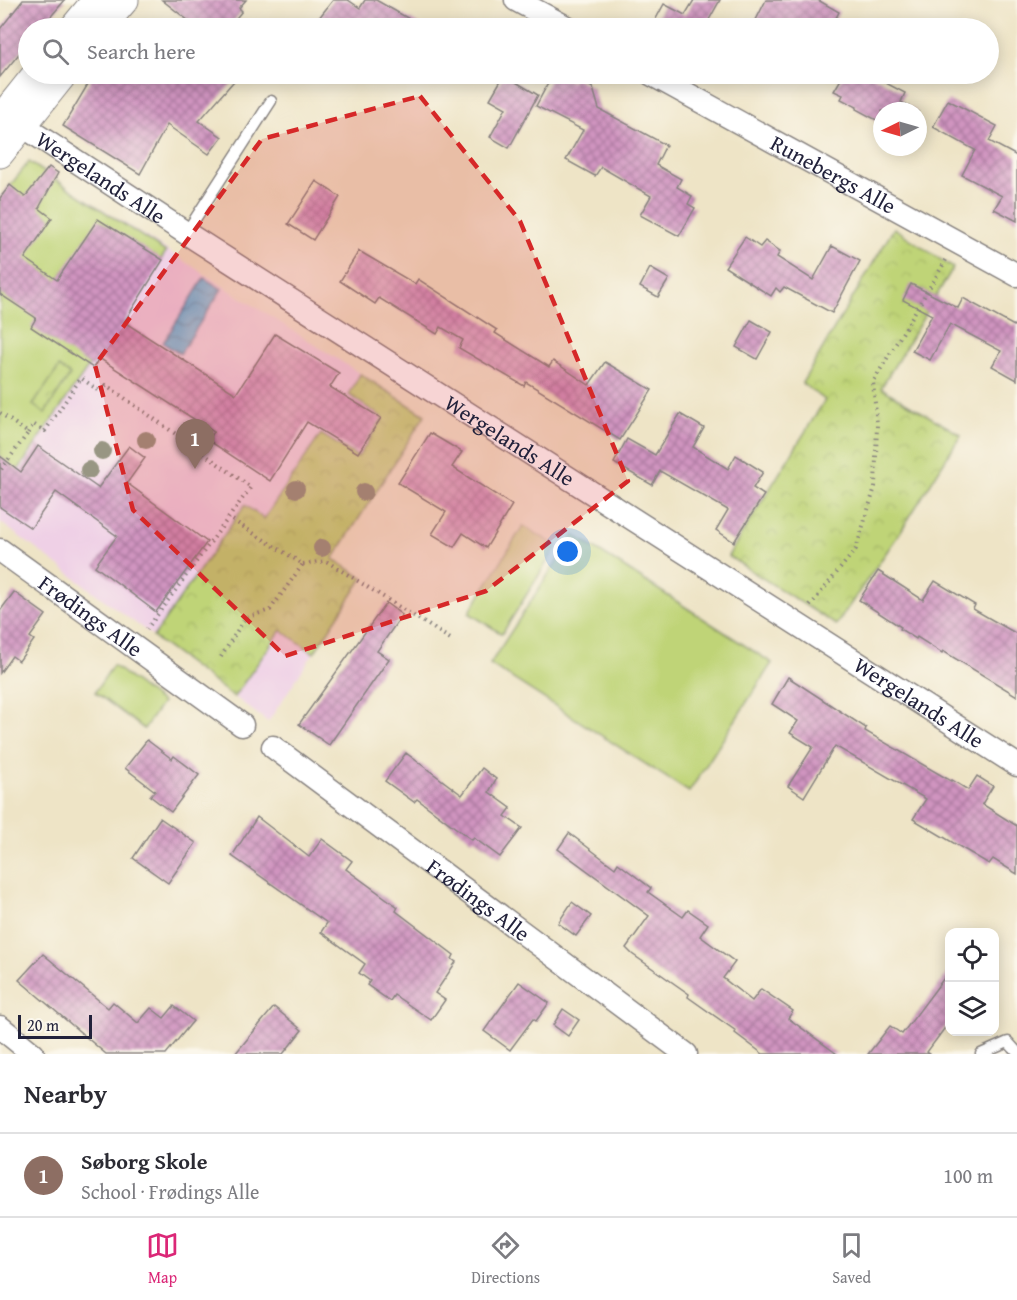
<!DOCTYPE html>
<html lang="en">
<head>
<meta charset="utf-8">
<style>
	:root { --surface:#fff; --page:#f2f2f3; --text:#2b2b33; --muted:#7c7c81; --line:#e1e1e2; --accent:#db2777 }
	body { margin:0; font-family:"Gentium Book Plus",serif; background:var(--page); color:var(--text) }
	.controls { position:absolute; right:18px; bottom:18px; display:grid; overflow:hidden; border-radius:12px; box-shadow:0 3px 15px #0003 }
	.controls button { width:54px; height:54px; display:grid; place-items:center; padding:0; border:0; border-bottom:2px solid var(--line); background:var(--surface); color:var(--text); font:30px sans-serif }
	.compass { position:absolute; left:873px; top:102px; width:54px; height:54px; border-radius:50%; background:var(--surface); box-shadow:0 3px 15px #0003; rotate:265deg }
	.scale { position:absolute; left:18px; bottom:15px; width:74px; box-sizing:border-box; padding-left:6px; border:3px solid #22223b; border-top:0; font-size:16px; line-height:21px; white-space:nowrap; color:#22223b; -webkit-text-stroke:4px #fbf7ec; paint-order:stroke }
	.you { position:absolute; left:568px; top:552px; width:21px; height:21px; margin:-15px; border:4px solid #fff; border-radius:50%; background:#1a73e8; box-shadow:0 0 0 9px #1a73e833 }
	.badge { display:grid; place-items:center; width:39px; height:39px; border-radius:50%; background:var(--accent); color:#fff; font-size:20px; font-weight:700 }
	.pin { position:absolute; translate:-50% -50px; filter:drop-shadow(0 2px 3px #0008) }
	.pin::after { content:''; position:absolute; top:32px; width:21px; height:18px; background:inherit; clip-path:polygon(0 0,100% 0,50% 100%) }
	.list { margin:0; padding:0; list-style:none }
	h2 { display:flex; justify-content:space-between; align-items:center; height:78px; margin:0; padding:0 24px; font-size:26px }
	h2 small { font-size:20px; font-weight:400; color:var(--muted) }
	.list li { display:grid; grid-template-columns:39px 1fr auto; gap:18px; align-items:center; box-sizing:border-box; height:84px; padding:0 24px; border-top:2px solid var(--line) }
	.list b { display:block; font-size:22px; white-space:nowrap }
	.list p { margin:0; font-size:20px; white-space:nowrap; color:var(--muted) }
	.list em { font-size:20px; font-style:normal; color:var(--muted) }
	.icon { flex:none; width:33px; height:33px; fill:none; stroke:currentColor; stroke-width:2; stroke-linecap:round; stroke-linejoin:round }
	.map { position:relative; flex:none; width:1017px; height:1054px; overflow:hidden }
	.search { position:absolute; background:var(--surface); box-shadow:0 3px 15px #0003; left:18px; right:18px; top:18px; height:66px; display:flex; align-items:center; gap:15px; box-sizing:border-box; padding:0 21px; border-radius:33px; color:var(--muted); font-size:22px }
	.sheet { height:162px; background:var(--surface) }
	nav { display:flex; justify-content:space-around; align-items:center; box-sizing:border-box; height:84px; border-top:2px solid var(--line); background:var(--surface); font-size:16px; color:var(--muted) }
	nav a { display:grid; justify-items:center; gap:3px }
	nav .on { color:var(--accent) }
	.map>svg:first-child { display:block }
	.built { fill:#efd0e6 }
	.grass { fill:#bfd477; stroke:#707b59; stroke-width:1.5 }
	.park { fill:url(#park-crowns); stroke:#707b59; stroke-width:1.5 }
	.water { fill:url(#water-waves); stroke:#416c8c; stroke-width:1.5 }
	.building { fill:url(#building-cross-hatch) }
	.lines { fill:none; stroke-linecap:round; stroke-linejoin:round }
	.service-casing { stroke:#888380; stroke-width:13 }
	.minor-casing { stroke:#888380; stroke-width:25 }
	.tertiary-casing { stroke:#888380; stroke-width:29 }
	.path { stroke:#888380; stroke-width:4; stroke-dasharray:1.5 4.5; stroke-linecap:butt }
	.service { stroke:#fff; stroke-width:10 }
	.minor { stroke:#fff; stroke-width:22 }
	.tertiary { stroke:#fff; stroke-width:27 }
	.tree { fill:#989683 }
	.marked { fill:#d62828; fill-opacity:0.2; stroke:#d62828; stroke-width:4.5; stroke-dasharray:12 8; stroke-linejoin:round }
	.labels { text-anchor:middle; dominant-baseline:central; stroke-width:4.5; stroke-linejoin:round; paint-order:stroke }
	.street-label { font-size:22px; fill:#22223b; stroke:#fbf7ec }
</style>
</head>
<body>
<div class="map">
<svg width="1017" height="1054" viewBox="0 0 1017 1054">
	<defs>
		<pattern id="park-crowns" width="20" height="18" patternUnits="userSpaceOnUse" patternTransform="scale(1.5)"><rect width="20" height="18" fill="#bfd477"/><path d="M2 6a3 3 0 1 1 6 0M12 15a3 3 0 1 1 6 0" fill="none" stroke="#a4b668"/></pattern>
		<pattern id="water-waves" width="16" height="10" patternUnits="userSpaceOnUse" patternTransform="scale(1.5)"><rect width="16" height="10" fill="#60b5dc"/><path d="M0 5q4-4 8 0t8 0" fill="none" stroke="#4f93b4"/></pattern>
		<pattern id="building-cross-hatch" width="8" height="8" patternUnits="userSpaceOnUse" patternTransform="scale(1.5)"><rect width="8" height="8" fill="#d094c0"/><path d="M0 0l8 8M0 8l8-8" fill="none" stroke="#a8789d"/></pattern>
	</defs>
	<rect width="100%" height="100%" fill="#fbf7ec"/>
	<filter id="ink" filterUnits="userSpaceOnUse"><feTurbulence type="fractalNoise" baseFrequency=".0167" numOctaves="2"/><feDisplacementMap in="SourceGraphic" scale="12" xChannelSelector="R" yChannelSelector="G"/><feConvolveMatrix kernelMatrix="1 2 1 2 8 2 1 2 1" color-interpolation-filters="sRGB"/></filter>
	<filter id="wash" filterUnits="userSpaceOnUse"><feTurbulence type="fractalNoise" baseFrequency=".008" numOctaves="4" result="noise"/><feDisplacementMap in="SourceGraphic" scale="24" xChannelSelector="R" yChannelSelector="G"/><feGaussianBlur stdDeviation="1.35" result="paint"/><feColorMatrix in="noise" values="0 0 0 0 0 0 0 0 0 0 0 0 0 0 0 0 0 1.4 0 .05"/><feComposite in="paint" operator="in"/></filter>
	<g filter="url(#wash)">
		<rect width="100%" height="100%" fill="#eee4c6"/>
		<polygon class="built" points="29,162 425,415 333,559 363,578 268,722 0,522 0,198"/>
		<g class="grass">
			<polygon points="29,162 166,252 0,497 0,198"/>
			<polygon points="523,526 557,546 502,634 469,613"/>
			<polygon points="574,535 772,663 689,792 490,664"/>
			<polygon points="113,665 162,703 144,729 95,692"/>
		</g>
		<g class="park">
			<polygon points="894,228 953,268 881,388 961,435 899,534 836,625 728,556 825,400 802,383"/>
			<polygon points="59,367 70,375 45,413 33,405"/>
			<polygon points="360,374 425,415 333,559 363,578 314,653 281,630 234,697 153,637 245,505 264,519 321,434 358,457 383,418 349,395"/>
		</g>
		<polygon class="water" points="204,278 222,289 180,354 163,343"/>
		<g id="blocks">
			<g class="building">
				<polygon points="23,0 65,0 41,28 28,28 28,43 0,77 0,29"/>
				<polygon points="162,0 246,0 239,8 242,11 228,28 198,28"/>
				<polygon points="333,0 348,0 360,8 365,0 376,0 425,28 349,28 351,25 344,21 338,28 311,28"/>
				<polygon points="694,0 720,0 705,27 708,28 651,28 664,4 685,15"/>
				<polygon points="766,0 818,0 839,12 831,28 752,28"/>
				<polygon points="94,74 240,74 199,121 222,137 209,154 167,125 140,174 63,126"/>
				<polygon points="553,74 572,82 574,77 593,88 599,109 666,145 656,165 681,179 677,187 692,196 688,204 695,208 679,236 640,215 651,196 601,167 595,176 566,160 583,130 536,106"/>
				<polygon points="844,74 869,74 905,93 901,102 917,111 882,111 882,123 856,109 857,107 841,99 843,95 834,91"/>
				<polygon points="504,75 538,95 509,148 490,137 506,108 490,99"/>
				<polygon points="948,100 997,126 989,141 1017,156 1017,221 994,209 1002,196 962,175 975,150 933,127"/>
				<polygon points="49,167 58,173 39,208 52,218 25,258 57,280 98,219 163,260 124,322 236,394 275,334 339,373 330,387 381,418 358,453 307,422 270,481 208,440 214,432 99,358 93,368 31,327 36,318 0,294 0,198 10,185 25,197"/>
				<polygon points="316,181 340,197 313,240 288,224"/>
				<polygon points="745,237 760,247 765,241 780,251 777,257 813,280 832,246 860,261 832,313 784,287 780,292 776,288 771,296 725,267"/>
				<polygon points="359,251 415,284 418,279 497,330 495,333 549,367 553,361 589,385 605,362 652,390 620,440 526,382 524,386 459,348 463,340 441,327 437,334 379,298 375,304 340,281"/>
				<polygon points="650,268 669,279 658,297 640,287"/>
				<polygon points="911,284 958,308 963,298 1014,326 1017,321 1017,380 992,366 1001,351 950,324 930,360 912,351 932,315 903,300"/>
				<polygon points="751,320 772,332 757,359 736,347"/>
				<polygon points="680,414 704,428 693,447 728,469 736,455 763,472 753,488 764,495 734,542 716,530 728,510 660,471 652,485 614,463 627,439 655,455"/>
				<polygon points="430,433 462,452 452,467 512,505 486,548 463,533 454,547 432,534 446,512 398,483"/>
				<polygon points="38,446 98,488 129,446 145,458 127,483 207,542 156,612 95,566 117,536 56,492 31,528 0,507 0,456 21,472"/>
				<polygon points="878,571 923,600 935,581 975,605 973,609 1017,634 1017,696 943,651 942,653 917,637 916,639 900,629 901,627 859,600"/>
				<polygon points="14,592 46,615 30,637 34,640 19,661 12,656 0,673 0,611"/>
				<polygon points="386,603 402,615 377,651 389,659 329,745 299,724"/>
				<polygon points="788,677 866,728 865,731 951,781 952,780 968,790 977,776 993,786 982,804 1017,826 1017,874 993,859 989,864 913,819 926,799 835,746 804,797 788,786 813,747 790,733 798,721 772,704"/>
				<polygon points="147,740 172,759 174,756 199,775 171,812 150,796 155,791 125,768"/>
				<polygon points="406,753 462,795 482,768 496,779 489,792 511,808 505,816 522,828 500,857 474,838 472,840 417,799 414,802 385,781"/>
				<polygon points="257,817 309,857 322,839 352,861 346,869 398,907 396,911 454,955 452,959 456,962 435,993 445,1000 431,1020 394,995 390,1001 367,985 370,981 359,973 365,964 321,932 327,923 232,856"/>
				<polygon points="160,818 196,843 168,883 133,858"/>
				<polygon points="569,833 615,868 618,863 651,888 648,892 683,917 688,910 708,924 700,936 735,962 723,978 752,1001 761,989 793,1011 788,1018 837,1054 763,1054 735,1033 736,1031 688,997 689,994 632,954 626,948 649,916 558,849"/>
				<polygon points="572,902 591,916 576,936 558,923"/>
				<polygon points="43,954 108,1008 113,1002 138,1023 151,1008 164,1018 174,1006 193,1021 166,1054 106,1054 19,980"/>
				<polygon points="950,970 950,1021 927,1052 930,1054 868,1054 890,1026 902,1034"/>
				<polygon points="519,982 549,1003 536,1021 533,1019 510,1050 484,1031"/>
				<polygon points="274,1007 302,1030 283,1054 235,1054"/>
				<polygon points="563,1009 579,1020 568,1036 553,1025"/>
			</g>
		</g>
	</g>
	<g filter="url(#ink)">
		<use href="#blocks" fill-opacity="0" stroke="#888380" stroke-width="1.5"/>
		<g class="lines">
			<g class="service-casing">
				<g id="service">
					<polyline points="186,233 271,101"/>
					<polyline points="981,1054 1008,1042 1017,1052"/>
				</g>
			</g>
			<g class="minor-casing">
				<g id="minor">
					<polyline points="516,0 568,28"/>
					<path id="s1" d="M651,74l366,201"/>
					<path id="s2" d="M9,117l177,116 831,532"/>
					<path id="s3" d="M0,550l242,175"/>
					<path id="s4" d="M273,747l413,307"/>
					<polyline points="0,1027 33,1054"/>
				</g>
			</g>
			<g class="tertiary-casing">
				<g id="tertiary">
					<polyline points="73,28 96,0"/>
					<polyline points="101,28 125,0"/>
					<polyline points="0,119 36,74"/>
					<polyline points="0,154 64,74"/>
				</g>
			</g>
			<g class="path">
				<polyline points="0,413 28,433 0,471"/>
				<polyline points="28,433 33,424 45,431 81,378 101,392 106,385 251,487 147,629"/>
				<polyline points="303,564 326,561 452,640"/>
				<polyline points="810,606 856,549 875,487 877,425 873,382 946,260"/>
				<polyline points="221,657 245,618 270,610 303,564 229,518"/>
			</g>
			<use href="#service" class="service"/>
			<use href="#minor" class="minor"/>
			<use href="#tertiary" class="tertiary"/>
		</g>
		<g class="tree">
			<circle cx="146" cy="440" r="9"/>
			<circle cx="102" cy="451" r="9"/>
			<circle cx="89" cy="470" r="9"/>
			<circle cx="296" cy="489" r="9"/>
			<circle cx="364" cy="492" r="9"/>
			<circle cx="322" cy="548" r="9"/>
		</g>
	</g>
	<path class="marked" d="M420,96l100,125 108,260 -142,110 -201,65 -152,-146 -38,-145 167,-226z"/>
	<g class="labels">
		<g class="street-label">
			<text stroke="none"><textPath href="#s1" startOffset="208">Runebergs Alle</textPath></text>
			<text stroke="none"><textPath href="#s2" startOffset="110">Wergelands Alle</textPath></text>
			<text stroke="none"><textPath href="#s2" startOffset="596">Wergelands Alle</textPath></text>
			<text stroke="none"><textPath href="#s3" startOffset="112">Frødings Alle</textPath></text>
			<text stroke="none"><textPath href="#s2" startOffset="1082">Wergelands Alle</textPath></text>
			<text stroke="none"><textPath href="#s4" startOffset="256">Frødings Alle</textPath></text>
		</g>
	</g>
</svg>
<div class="controls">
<button><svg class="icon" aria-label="locate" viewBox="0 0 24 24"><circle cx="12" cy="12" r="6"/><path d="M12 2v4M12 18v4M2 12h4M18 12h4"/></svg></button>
<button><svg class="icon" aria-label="layers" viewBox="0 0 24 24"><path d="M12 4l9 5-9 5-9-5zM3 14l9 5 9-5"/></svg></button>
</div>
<svg class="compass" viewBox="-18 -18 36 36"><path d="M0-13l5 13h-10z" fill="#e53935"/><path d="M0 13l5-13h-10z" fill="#7c7c81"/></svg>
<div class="scale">20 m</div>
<div class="you"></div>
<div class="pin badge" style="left:195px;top:469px;background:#8d6e63">1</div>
<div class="search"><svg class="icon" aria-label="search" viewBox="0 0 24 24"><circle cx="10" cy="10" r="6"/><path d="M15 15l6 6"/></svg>Search here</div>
</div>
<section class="sheet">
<h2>Nearby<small></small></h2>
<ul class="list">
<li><span class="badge" style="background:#8d6e63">1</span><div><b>Søborg Skole</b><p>School · Frødings Alle</p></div><em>100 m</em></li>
</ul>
</section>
<nav>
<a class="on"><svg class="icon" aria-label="map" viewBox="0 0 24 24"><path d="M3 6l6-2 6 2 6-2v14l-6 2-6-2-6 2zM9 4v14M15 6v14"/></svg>Map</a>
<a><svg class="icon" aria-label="directions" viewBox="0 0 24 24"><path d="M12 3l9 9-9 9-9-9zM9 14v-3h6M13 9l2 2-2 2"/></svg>Directions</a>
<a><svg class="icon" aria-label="saved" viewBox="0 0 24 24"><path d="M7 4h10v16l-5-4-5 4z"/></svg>Saved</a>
</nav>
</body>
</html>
